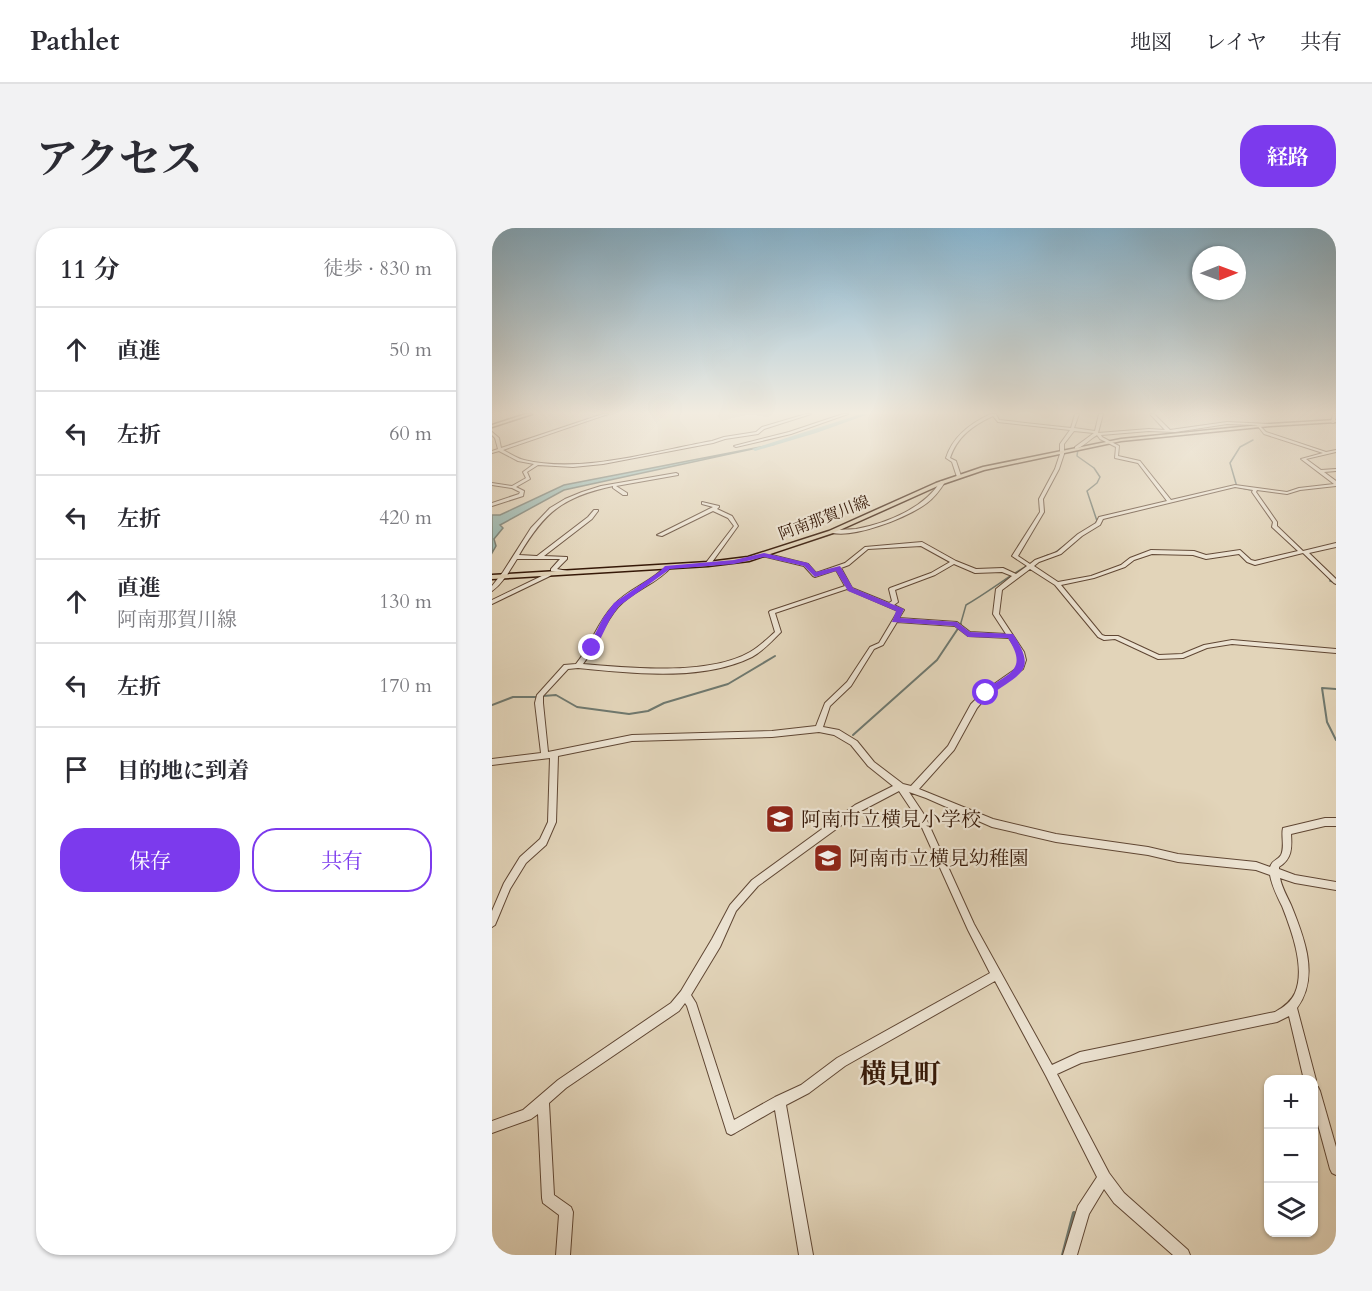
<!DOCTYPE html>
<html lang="ja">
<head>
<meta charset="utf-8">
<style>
	:root { --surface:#fff; --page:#f2f2f3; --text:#2b2b33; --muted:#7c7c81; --line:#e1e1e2; --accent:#7c3aed }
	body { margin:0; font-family:Cardo,"Noto Serif JP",serif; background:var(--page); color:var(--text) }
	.controls { position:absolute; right:18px; bottom:18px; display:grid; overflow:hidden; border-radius:12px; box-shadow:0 2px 4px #0004 }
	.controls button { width:54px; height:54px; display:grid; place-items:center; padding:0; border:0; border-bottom:2px solid var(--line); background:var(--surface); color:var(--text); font:30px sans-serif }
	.compass { position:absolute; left:700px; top:18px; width:54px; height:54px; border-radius:50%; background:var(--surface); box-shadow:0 2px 4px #0004; rotate:89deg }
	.stop { position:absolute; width:18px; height:18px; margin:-14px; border:4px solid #7c3aed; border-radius:50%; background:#fff }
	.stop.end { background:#7c3aed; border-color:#fff; box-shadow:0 2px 6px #0008 }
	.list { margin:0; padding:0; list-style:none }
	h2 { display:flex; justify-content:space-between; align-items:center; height:78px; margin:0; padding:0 24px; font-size:26px }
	h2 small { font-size:20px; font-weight:400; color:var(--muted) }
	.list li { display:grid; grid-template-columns:39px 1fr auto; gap:18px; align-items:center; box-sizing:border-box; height:84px; padding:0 24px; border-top:2px solid var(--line) }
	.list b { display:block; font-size:22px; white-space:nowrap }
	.list p { margin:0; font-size:20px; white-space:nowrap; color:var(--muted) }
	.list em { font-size:20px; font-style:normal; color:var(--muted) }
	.actions { display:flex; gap:12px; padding:18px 24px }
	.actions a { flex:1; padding:14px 0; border:2px solid var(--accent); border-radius:24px; text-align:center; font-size:21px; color:var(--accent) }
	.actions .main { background:var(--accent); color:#fff }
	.icon { flex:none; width:33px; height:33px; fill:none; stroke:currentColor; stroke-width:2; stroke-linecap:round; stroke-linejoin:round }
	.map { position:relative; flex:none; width:844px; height:1027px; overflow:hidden; border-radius:24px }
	header { display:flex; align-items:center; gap:36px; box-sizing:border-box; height:84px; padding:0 30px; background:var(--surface); border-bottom:2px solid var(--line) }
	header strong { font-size:28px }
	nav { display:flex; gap:33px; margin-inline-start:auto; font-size:21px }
	.intro { display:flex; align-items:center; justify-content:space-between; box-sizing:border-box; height:144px; padding:0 36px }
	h1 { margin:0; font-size:42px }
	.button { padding:15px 27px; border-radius:24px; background:var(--accent); color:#fff; font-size:21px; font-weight:700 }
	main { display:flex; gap:36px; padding:0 36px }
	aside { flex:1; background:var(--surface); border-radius:24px; box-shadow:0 2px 4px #0004 }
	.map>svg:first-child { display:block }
	.water { fill:#95b8b2; stroke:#6f786e; stroke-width:1.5 }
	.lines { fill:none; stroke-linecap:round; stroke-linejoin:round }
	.stream-far2 { stroke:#6f786e; stroke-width:1.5 }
	.stream-far1 { stroke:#6f786e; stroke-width:2 }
	.stream { stroke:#6f786e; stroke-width:4 }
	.river { fill:#95b8b2; fill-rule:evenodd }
	.minor-casing { stroke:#604734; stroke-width:2 }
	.major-casing { stroke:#351807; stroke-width:3 }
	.minor { fill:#ece3d2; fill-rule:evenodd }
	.major { fill:#e2d4b9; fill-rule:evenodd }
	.route { fill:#7c3aed }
	.labels { text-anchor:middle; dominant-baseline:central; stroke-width:4.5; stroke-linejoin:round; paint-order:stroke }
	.far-street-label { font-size:16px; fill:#351807; stroke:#ece3d2 }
	.poi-label { font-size:20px; fill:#351807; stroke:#ece3d2; text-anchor:start }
	.near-quarter-label { font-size:27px; font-weight:bold; fill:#351807; stroke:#ece3d2 }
</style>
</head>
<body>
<header>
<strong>Pathlet</strong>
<nav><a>地図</a><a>レイヤ</a><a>共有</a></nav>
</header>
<div class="intro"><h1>アクセス</h1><a class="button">経路</a></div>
<main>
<aside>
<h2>11 分<small>徒歩 · 830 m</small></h2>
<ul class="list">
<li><svg class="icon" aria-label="ahead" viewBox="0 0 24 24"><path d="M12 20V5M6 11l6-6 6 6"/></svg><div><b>直進</b></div><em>50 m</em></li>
<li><svg class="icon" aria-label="left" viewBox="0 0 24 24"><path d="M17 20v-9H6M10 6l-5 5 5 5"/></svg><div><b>左折</b></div><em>60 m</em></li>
<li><svg class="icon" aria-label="left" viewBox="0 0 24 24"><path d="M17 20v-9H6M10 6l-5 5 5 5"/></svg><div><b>左折</b></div><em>420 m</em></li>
<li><svg class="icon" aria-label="ahead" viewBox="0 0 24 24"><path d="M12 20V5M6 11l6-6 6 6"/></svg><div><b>直進</b><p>阿南那賀川線</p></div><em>130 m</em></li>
<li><svg class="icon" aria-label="left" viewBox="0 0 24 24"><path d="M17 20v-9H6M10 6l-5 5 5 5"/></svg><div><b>左折</b></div><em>170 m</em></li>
<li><svg class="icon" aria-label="arrive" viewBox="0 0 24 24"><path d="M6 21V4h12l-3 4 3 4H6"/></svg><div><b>目的地に到着</b></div></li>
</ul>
<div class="actions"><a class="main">保存</a><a>共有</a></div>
</aside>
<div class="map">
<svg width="844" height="1027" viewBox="0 0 844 1027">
	<rect width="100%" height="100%" fill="#e2d4b9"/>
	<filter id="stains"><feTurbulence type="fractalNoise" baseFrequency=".00333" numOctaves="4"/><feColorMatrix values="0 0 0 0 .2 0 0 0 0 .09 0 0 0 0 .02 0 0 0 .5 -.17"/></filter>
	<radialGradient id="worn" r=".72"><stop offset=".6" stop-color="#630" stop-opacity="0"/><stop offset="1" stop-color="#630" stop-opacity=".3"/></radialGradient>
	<polygon class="water" points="284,216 72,262 8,297 11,300 2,311 4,318 0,325 0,287 8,287 72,257"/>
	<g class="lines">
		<g class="stream-far2">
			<polyline points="599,210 605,208 608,196"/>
			<polyline points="586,220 585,228 602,240 608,249 605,255 595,263 605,293 603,296"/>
			<polyline points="759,262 745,259 738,235 748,219 761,212"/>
			<polyline points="795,308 809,321"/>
			<polyline points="561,326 598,299"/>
			<polyline points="838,350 838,353 844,355"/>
			<path d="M468,398l6,-21c28,-16 53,-38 82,-50"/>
		</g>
		<g class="stream-far1">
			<polyline points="844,461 830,460 835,494 844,512"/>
			<polyline points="51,468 64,467 85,479 137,486 156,483 172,475 236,456 283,428"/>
			<polyline points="0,477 21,469 45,469"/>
			<polyline points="361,507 445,432 469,396"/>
		</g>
		<polyline class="stream" points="571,1027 582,985"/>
		<polygon class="river" points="369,186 377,186 324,205 263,223 260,221"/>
		<g class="minor-casing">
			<g id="minor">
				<path d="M111,186h5l-105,36c6,3 13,8 21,10 57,14 131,-9 188,-19l12,-4 32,-5 6,-5 44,-13h5l-47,15 -6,5 -33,5 -12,4 -110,21 -30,3 -35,-2 -11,7 3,7 -14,8 8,4 -1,5 -31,10v-3l27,-9 1,-2 -8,-4 -20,-3v-2l20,3 14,-8 -3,-6 11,-8 -16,-3 -19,-10 -7,2v-2l6,-2 -3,-11 -3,-3v-3l7,6 2,10z"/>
				<polygon points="351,186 356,186 299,206 244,219 242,218 297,204"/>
				<path d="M499,186h5l3,6 72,8 4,-14h4l-5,14 21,3 4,-17h4l-5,19 51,-4 16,1 -15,-16h4l16,16 57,-8 43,2 1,2h-11l6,6 60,20 10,-2v2l-30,7 15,11 15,-1v2l-12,1 12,9v5l-36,4 -13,4 -30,-4 -1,2 21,30v4l26,25 33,-8v4l-27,6 27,26v5l-2,-1 -31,-30 -48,12 -8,-3 -8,-8 -33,5 -13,-4 -41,-1 -18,6 -9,7 -31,11 -33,7 41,50 3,1h13l41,19 23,-1 22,-9 28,-5 104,9v4l-104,-9 -25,4 -24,10 -25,1 -43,-20 -11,1 -6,-3 -43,-52 -25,-16 -28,21 -3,24 25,38 2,8 -3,9 -35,26 -11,13 -23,42 -35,39 74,30 63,15 92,13 30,7 78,8 14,5c3,-8 7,-6 11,-12 4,-8 0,-19 2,-27l42,-10h11v8h-11l-34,8c1,14 1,25 -12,33v2l16,6 41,7v8l-41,-7 -15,-5c2,10 7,18 11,27 13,32 29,72 6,103l19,72 -2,4v-4h-10l-15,-64 -12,6 -196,41 -24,11 52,99 15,20 64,57 2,5h-17l-59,-52 -10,-14 -15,25 -12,41h-14l15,-49 19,-29 -51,-101 -51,-95 -150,85 -36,27 -23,12 27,150h-14l-24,-145 -40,23 -4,2 -4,-2 -40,-127 -2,-3 -6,8 -113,77 -17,15 5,92 17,12 2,5 -3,43h-14l3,-40 -16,-12 -1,-5 -4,-84 -7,5 -39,14v-12l31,-11 35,-30 113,-77 10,-12 31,-52 18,-34 22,-25 103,-75 38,-19 -25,-20 -17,-21 -17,-10 -15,-3 -47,5 -140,4 -74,15 -2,66 -10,23 -20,18 -16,26 -15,36 -3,2v-16l12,-28 16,-26 20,-18 8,-17 2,-64 -58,7v-6l49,-6 -6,-50 2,-8 27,-30 12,-1c15,-18 21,-42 38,-59 15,-17 38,-23 52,-39l5,1c-14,17 -38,23 -53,40 -15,17 -21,39 -35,57 47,4 125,12 167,-12 9,-5 17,-13 25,-20l-6,-20 1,-1 75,-25 -9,-16 -21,7 -2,-1 -9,-10 -42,-10 -1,-1 3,-2 44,11 8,9 29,-10 20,-16 57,-5 34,19 20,8 27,-1 13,6 11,-8 -15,-10 28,-44 -1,-13 16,-30 5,-15v-10l10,-14 -72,-8 -5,-6c-20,9 -36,21 -43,42l6,3 5,15 -4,1 -5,-15 -6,-4c7,-22 25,-35 45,-44zM735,196l30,1 7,9 59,19 -22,6 33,25 -35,4 -12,4 -52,-7 -64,15 -31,-39 -22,-5 1,-10 -17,-9 -1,-2 48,-4 26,1zM582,203l20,2 -19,14v2c7,-1 15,-10 22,-14l3,4 16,8 -1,11 23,5 29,38 -68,16 -3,6 -18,11 -21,18 -22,8 -5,4 -12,-8 26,-44 -1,-13 16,-30 5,-15v-10zM743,259l18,3 -1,2 21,30 -1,5 26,24 -43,10 -4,-1 -11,-10 -34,5 -12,-4 -43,-1 -21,8 -9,7 -30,11 -33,6 -24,-16 5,-4 22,-8 21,-18 18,-11 3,-6zM429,318l29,16 -19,11 -41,15 -1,1 3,12 -3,2 -37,-15 -11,-20 8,-3 19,-16zM462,336l21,9 27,-1 10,4 -16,13 -3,25 13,20 -36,-2 -13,-10 -58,-4 5,-8 -10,-5 4,-3 -3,-12 40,-15zM355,361l51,22 -19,32 -9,4 -23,35 -22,21 -9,23 -44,5 -140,4 -84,17 -5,-49v-7l25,-27 10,-1c54,5 123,14 174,-11 11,-6 19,-15 28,-24l1,-1 -6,-19zM405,394l58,4 13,10 41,2 9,14 2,8 -3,8 -33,23 -13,13 -23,42 -37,40 -8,-2 -29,-22 -17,-21 -18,-11 -16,-3 7,-21 21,-20 23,-37 9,-4zM407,563l20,30 49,109 22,43 -153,85 -36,27 -26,12 -41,23 -38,-117 -5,-8 29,-48 16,-36 22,-25 103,-75zM417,564l17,6 66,29 64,15 92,13 30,7 78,8 14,5c2,11 7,21 12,31 9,23 24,62 13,87 -4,9 -11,14 -20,19l-195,40 -28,13 -78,-141 -49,-108z"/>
				<polygon points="841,186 844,186 843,194 841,195 839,194"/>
				<path d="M184,245l2,1v1l-62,11 11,7v2h-4l-10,-7v-2c-50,11 -68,25 -94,69l18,1 51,-39 6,-7h4v1l-6,8 -48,37 23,1v2l-10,10 16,3v2l-22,-3v-2l9,-10h-43c-7,11 -14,24 -25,32v-5l11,-14 28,-44 19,-20 15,-9 17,-7 19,-6z"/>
				<path d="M449,253l4,1c-5,8 -10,15 -18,21 -20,15 -76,37 -98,29 7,-3 18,-2 27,-3 32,-6 68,-21 85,-48z"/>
				<polygon points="210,274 227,278 227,279 225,281 240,288 246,298 218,337 216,338 213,336 242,298 236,290 221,283 170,308 165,307 221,279 210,276"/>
				<polygon points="56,345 59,347 58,348 0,376 0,372"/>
				<polygon points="822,857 826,859 828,863 844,919 844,947 840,945 838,941 822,882"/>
			</g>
		</g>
		<g class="major-casing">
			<g id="major">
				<polygon points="34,186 40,186 0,199 0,197"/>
				<polygon points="844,192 844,194 778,198 629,213 492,242 448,257 341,305 257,333 216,338 0,351 0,347 216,334 256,329 337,303 444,255 491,239 629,211 778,196"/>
			</g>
		</g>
		<use href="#minor" class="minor"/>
		<use href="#major" class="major"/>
	</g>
	<linearGradient id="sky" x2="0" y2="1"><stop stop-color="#87b6d2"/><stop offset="0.56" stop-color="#f2ece0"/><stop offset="1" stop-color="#f2ece0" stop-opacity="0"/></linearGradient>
	<rect width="844" height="330" fill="url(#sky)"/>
	<path class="route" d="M272,325l44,10 8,9 24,-6 13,22 51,21 -4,9 57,4 13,10 43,2c25,38 7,39 -24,62h-6v-5c25,-18 46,-20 25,-53l-40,-1 -14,-11 -62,-4 4,-11 -48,-20 -12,-20 -21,6 -11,-11 -40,-9 -30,7 -64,5 -51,37 -9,13 -15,31 -7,-2 15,-30 11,-15 45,-31 6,-6 69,-6z"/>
	<defs>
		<g id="school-square" transform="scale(1.5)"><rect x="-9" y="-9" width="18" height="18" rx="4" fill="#8f2418" stroke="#ece3d2"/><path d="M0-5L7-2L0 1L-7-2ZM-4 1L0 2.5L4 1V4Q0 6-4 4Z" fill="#fff"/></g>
	</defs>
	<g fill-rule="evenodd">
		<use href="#school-square" x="288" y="591"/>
		<use href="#school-square" x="336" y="630"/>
	</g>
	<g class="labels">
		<g class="far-street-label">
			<text transform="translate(332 290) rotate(-21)">阿南那賀川線</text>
		</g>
		<g class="poi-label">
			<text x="309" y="591">阿南市立横見小学校</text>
			<text x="357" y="630">阿南市立横見幼稚園</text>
		</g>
		<g class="near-quarter-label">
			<text x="408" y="846">横見町</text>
		</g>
	</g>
	<rect width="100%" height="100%" filter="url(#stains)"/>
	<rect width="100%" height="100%" fill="url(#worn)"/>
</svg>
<div class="controls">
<button>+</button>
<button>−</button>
<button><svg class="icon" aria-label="layers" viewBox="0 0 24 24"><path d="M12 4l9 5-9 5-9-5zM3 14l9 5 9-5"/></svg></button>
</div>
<svg class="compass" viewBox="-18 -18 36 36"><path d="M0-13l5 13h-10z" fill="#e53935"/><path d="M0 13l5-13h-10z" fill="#7c7c81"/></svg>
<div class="stop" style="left:494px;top:465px"></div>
<div class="stop end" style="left:100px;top:420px"></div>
</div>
</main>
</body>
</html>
